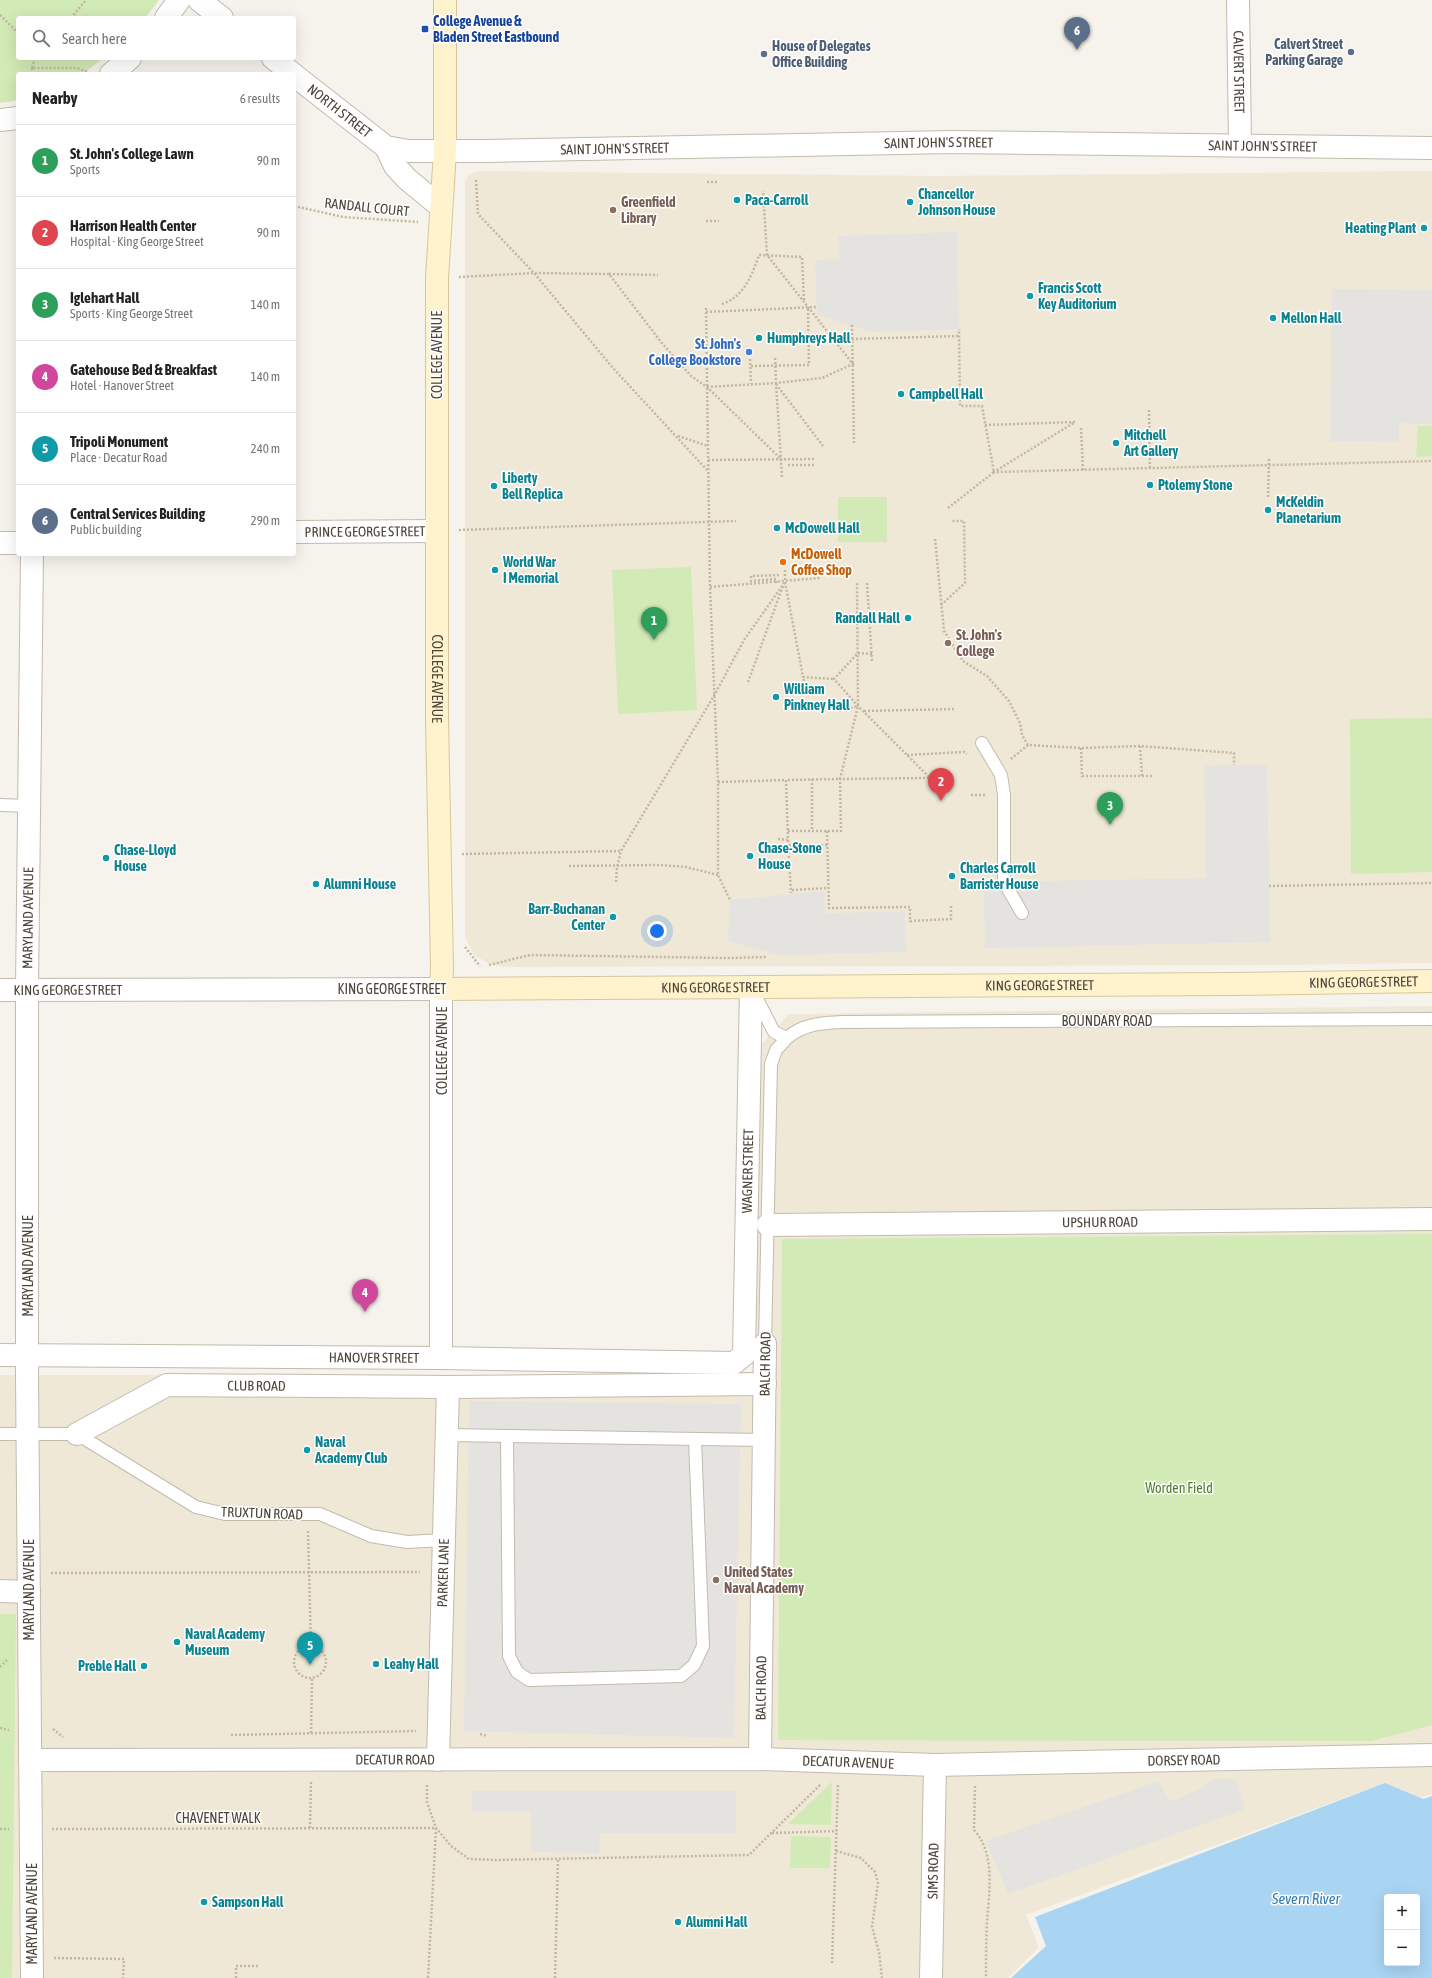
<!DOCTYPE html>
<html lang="en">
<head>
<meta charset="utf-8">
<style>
	:root { --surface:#fff; --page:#f2f2f2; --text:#222; --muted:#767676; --line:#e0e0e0; --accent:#fc3f1d }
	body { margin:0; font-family:"Asap Condensed",sans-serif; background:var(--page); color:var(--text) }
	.controls { position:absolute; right:12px; bottom:12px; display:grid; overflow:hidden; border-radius:4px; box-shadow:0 4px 16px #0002 }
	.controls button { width:36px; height:36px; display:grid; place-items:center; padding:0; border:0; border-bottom:1px solid var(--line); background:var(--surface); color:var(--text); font:20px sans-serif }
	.you { position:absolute; left:657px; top:931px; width:14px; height:14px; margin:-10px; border:3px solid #fff; border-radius:50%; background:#1a73e8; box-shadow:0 0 0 6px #1a73e833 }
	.badge { display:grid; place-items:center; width:26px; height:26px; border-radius:50%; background:var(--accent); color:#fff; font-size:13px; font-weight:700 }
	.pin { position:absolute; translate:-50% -33px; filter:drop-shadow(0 1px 2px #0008) }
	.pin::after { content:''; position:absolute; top:21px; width:14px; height:12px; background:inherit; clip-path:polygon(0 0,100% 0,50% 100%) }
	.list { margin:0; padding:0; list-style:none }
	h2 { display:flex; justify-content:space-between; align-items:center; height:52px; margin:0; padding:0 16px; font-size:17px }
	h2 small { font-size:13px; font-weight:400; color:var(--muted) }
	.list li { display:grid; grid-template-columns:26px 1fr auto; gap:12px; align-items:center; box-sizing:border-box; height:72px; padding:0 16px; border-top:1px solid var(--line) }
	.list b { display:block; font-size:15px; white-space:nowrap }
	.list p { margin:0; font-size:13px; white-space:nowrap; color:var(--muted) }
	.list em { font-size:13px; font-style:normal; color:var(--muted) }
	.icon { flex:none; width:22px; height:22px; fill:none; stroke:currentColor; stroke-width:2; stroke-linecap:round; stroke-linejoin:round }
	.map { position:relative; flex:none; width:1432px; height:1978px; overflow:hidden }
	.search { position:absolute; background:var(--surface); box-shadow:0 4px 16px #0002; left:16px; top:16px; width:280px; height:44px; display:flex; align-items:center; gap:10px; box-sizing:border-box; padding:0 14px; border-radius:4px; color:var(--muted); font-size:15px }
	.panel { position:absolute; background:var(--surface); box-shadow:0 4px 16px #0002; left:16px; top:72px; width:280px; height:484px; border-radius:4px }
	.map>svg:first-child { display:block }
	.education { fill:#efe8d6 }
	.green { fill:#d2eab5 }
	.parking { fill:#e5e3e0 }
	.water { fill:#a9d4f2; fill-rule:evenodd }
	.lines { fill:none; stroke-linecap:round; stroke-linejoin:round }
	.service-casing { stroke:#c2bbae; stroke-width:14 }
	.minor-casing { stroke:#c2bbae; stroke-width:24 }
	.tertiary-casing { stroke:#c2bbae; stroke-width:24 }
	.secondary-casing { stroke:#d6c79b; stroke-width:24 }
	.path { stroke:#c4b79f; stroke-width:2.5; stroke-dasharray:2 2; stroke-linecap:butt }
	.service { stroke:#fff; stroke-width:12 }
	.minor { stroke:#fff; stroke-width:22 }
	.tertiary { stroke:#fff; stroke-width:22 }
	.secondary { stroke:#fff3cd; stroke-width:22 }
	.path-bridge { stroke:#c4b79f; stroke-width:2.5; stroke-dasharray:2 2; stroke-linecap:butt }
	.transit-dot { fill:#1a4fb4; stroke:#fff; stroke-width:1.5 }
	.service-dot { fill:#5c6f8a; stroke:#fff; stroke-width:1.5 }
	.culture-dot { fill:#0f9aa8; stroke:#fff; stroke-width:1.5 }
	.education-dot { fill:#8d6e63; stroke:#fff; stroke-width:1.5 }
	.shop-dot { fill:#3f7fe0; stroke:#fff; stroke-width:1.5 }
	.food-dot { fill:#e8710a; stroke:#fff; stroke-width:1.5 }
	.labels { text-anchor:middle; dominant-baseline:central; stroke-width:3; stroke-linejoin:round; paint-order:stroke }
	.transit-label { font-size:14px; font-weight:bold; fill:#164399; stroke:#fff; text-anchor:start }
	.service-label { font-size:14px; font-weight:bold; fill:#4e5e75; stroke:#fff; text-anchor:end }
	.street-label { font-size:14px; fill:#4b4439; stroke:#fff }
	.culture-label { font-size:14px; font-weight:bold; fill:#0d838f; stroke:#fff; text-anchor:start }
	.education-label { font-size:14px; font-weight:bold; fill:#785e54; stroke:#fff; text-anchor:start }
	.shop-label { font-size:14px; font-weight:bold; fill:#366cbe; stroke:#fff; text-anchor:end }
	.food-label { font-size:14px; font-weight:bold; fill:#c56008; stroke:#fff; text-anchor:start }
	.park-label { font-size:14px; fill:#4a7f2a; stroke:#fff }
	.water-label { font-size:15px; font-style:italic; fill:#2e7ab2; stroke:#fff }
</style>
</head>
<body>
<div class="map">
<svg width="1432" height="1978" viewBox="0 0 1432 1978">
	<rect width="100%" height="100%" fill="#f6f3ec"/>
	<g class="education">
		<polygon points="478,171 933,176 1432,171 1432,963 1268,965 505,967 489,964 473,954 465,937 465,181 469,175"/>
		<polygon points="1432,1006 1432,1794 1409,1801 1379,1785 1026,1915 1039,1947 1008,1978 0,1978 0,1375 502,1375 755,1372 760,1046 789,1014"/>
	</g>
	<g class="green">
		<polygon points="0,0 159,0 145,18 18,18 18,58 103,58 83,74 18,74 18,98 14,101 0,103"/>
		<polygon points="1418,426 1432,426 1432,456 1416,457"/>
		<rect x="838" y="497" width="49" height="45"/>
		<polygon points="691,567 697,710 618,714 612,570"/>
		<polygon points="1432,718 1432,872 1351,874 1350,719"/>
		<polygon points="1432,1234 1432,1725 1371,1741 778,1740 782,1239"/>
		<polygon points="0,1614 16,1614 12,1978 0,1978"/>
		<polygon points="832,1782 831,1825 788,1824"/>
		<polygon points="791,1836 831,1837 830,1868 790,1868"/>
	</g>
	<g class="parking">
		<polygon points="957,232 959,329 872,332 817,315 815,260 839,259 838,236"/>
		<polygon points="1332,289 1432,290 1432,424 1399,423 1399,442 1330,441"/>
		<polygon points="1267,765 1270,942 985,948 984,882 1206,878 1204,766"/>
		<polygon points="824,891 825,913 905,912 906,952 780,955 728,941 730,900"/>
		<polygon points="469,1401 741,1404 734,1738 464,1731"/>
		<polygon points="1213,1779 1235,1779 1245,1809 1008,1894 986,1841 1159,1781 1166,1796 1169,1800 1176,1800 1207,1785"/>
		<polygon points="472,1791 736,1791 736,1833 600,1833 599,1853 531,1852 531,1811 472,1811"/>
	</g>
	<path class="water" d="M1385,1783l38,16 9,-3v182h-421l35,-32 -11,-29zM1387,1897h30v66h-30z"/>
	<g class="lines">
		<g class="service-casing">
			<g id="service">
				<polyline points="982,743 1001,775 1004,795 1004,882 1022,913"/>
				<polyline points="0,805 31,806"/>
				<polyline points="754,993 774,1032 787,1038 776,1050 771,1064 765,1344"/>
				<path d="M787,1038c16,-14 34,-15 55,-16l590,-3"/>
				<polyline points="0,1434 77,1434 196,1507 225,1514 320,1514 371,1536 407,1542 444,1540"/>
				<polyline points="446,1435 764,1440"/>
				<polyline points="507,1436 509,1656 517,1672 529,1680 681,1676 694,1665 703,1646 695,1439"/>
			</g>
		</g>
		<g class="minor-casing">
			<g id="minor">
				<polyline points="199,0 222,18"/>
				<path id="s1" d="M1238,0l2,144"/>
				<polyline points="166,18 179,0"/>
				<polyline points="273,58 293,74"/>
				<polyline points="111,74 130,58"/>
				<path id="s2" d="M294,75l92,72 22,4h80l462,-9 482,6"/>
				<polyline points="0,120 18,118"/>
				<polyline points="386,147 395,166 407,179 441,207"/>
				<path id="s3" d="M294,532l142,-1"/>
				<polyline points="0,543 18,543"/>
				<polyline points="441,989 441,1358"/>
				<path id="s4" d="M768,1225l664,-6"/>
				<path id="s5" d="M0,1355l441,3 293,5 10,-8 7,-368"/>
				<path id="s6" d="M77,1434l90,-49 281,2 317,-3"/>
				<polyline points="0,1591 29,1592"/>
				<path id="s7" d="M760,1759l5,-415"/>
				<path id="s8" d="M30,1760l730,-1 175,6 497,-10"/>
				<path id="s9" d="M438,1760l10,-373"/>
				<path id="s10" d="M32,1978l-5,-603v-386l5,-435"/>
				<path id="s11" d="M931,1978l4,-213"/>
			</g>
		</g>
		<g class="tertiary-casing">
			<g id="tertiary">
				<path id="s12" d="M0,990l441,-1"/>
			</g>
		</g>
		<g class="secondary-casing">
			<g id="secondary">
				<path id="s13" d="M445,0v151l-8,127v441l5,249 -1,21 790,-5 201,-3"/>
			</g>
		</g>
		<g class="path">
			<polyline points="0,15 18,33"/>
			<polyline points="71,18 86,0"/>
			<polyline points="35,58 32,68 77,68 88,72"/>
			<polyline points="32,74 32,68"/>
			<polyline points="476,180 478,214 534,273 613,368 708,471"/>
			<polyline points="707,182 718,182"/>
			<polyline points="294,206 343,217 418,222"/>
			<polyline points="706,221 719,221"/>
			<polyline points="609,274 658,275"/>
			<polyline points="459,277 534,273 609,274 661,342 691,376 707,387 782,460"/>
			<path d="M722,304c22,-7 30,-29 37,-49l43,2 2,44"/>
			<polyline points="706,308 710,587 718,782 718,875 730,900"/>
			<polyline points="706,312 817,307"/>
			<polyline points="852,325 854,445"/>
			<polyline points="852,339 959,336"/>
			<polyline points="750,359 751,384"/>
			<polyline points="751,366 809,365 808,308"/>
			<polyline points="776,383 782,477"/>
			<polyline points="776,384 823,446"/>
			<polyline points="707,387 776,383 822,378 853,364 767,255 763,191"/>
			<polyline points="1149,410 1150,468"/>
			<polyline points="985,425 1075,422 994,472 1432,461"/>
			<polyline points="1081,428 1083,470"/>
			<polyline points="678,436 708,446"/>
			<polyline points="708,460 816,459"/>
			<polyline points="788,465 816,465"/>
			<polyline points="1268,497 1269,457"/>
			<polyline points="948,508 994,472 982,406 960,406 959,329"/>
			<polyline points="459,530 736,521"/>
			<polyline points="935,539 944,631 963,661 987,676 1009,701 1020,723 1022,735 1028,745"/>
			<polyline points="785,570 785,582 803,677"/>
			<polyline points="791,574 819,573"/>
			<polyline points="776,583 776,579 751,581 751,576 780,575"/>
			<polyline points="867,583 872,661"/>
			<polyline points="710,587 820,578"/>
			<polyline points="941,605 965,583 964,521 951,521"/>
			<polyline points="872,654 858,653 834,679 858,706 930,778"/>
			<polyline points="804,681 803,677 834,679"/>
			<polyline points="748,682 783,586"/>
			<polyline points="839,711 858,706"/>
			<polyline points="864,711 955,709"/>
			<polyline points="1140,746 1142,776"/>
			<polyline points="1081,748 1082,776 1152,776"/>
			<polyline points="907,755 964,752 967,754"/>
			<polyline points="1011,759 1028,745 1081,748 1140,746 1234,753 1234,765"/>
			<polyline points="812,779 812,831"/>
			<polyline points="718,782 786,780"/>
			<polyline points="971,795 986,795"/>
			<polyline points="788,831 841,831 840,779 930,778"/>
			<polyline points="827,831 829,908 910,907 910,921 951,919 951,904"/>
			<polyline points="778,839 788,840 786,780 840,779 858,706 857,583"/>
			<polyline points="788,840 791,893"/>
			<polyline points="789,845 828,845"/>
			<polyline points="462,854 621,851"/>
			<polyline points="569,866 659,865 686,867 718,875"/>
			<polyline points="616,882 617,867 621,851 715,694 744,640 785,582"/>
			<polyline points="1269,886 1432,883"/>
			<polyline points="792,890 828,888"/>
			<polyline points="465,947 480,966"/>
			<polyline points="489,965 530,955 727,958 767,957"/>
			<polyline points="308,1531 311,1646"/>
			<polyline points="51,1573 420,1572"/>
			<circle cx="310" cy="1662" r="16"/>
			<polyline points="0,1667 7,1660"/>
			<polyline points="0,1728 9,1730"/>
			<polyline points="53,1729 63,1737"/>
			<polyline points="311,1733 312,1678"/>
			<polyline points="480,1734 487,1736"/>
			<polyline points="231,1735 416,1731"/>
			<polyline points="427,1785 427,1802 436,1828 451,1846 469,1859 495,1860 749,1855 821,1784"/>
			<path d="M975,1786l-1,44c22,24 15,63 13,92 -1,19 -1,37 -1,56"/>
			<polyline points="310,1828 311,1782"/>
			<polyline points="0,1829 9,1829"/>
			<polyline points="52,1829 436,1828 428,1978"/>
			<polyline points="772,1833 837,1831"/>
			<polyline points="836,1851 861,1858 875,1872 878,1883 872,1927 879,1952 882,1978"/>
			<polyline points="54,1958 124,1959 123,1978"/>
			<polyline points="832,1963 838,1784"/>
			<polyline points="236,1978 236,1966 258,1966"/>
			<polyline points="555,1978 558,1859"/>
		</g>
		<use href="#service" class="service"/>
		<use href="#minor" class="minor"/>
		<use href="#tertiary" class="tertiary"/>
		<use href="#secondary" class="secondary"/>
		<polyline class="path-bridge" points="775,358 776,383"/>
	</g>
	<rect class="transit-dot" x="421" y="25" width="8" height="8" rx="2"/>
	<g class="service-dot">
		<circle cx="1351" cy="52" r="4"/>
		<circle cx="764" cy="54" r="4"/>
	</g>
	<g class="culture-dot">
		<circle cx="737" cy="200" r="4"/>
		<circle cx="910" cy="202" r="4"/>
		<circle cx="1424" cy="228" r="4"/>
		<circle cx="1030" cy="296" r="4"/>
		<circle cx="1273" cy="318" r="4"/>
		<circle cx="759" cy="338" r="4"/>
		<circle cx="901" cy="394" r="4"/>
		<circle cx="1116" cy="443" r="4"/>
		<circle cx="1150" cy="485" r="4"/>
		<circle cx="494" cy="486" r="4"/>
		<circle cx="1268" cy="510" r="4"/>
		<circle cx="777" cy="528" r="4"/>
		<circle cx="495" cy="570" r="4"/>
		<circle cx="908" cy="618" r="4"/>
		<circle cx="776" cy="697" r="4"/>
		<circle cx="750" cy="856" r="4"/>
		<circle cx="106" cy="858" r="4"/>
		<circle cx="952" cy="876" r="4"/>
		<circle cx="316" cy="884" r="4"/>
		<circle cx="613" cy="917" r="4"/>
		<circle cx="307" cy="1450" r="4"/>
		<circle cx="177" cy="1642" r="4"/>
		<circle cx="376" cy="1664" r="4"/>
		<circle cx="144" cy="1666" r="4"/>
		<circle cx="204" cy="1902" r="4"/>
		<circle cx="678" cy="1922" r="4"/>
	</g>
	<g class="education-dot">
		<circle cx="613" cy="210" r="4"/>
		<circle cx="948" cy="643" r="4"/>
		<circle cx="716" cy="1580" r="4"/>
	</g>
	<circle class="shop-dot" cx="749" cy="352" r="4"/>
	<circle class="food-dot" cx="783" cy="562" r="4"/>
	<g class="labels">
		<g class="transit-label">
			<text x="433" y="21">College Avenue &amp;<tspan x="433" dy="16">Bladen Street Eastbound</tspan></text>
		</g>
		<g class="service-label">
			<text x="1343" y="44">Calvert Street<tspan x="1343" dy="16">Parking Garage</tspan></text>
			<text x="772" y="46" text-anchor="start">House of Delegates<tspan x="772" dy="16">Office Building</tspan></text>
		</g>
		<g class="street-label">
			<text stroke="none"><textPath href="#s1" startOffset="72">CALVERT STREET</textPath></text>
			<text stroke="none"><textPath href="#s2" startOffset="58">NORTH STREET</textPath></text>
			<text stroke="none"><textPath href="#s2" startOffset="670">SAINT JOHN'S STREET</textPath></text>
			<text stroke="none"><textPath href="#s2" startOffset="994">SAINT JOHN'S STREET</textPath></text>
			<text stroke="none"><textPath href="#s2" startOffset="346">SAINT JOHN'S STREET</textPath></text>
			<text transform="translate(367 207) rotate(6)">RANDALL COURT</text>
			<text transform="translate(437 355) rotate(-90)">COLLEGE AVENUE</text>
			<text stroke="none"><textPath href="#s3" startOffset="71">PRINCE GEORGE STREET</textPath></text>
			<text stroke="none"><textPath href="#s13" startOffset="679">COLLEGE AVENUE</textPath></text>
			<text stroke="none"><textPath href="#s10" startOffset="1060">MARYLAND AVENUE</textPath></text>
			<text stroke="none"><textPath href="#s13" startOffset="1912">KING GEORGE STREET</textPath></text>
			<text stroke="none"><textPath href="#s13" startOffset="1588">KING GEORGE STREET</textPath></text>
			<text stroke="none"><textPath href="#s13" startOffset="1264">KING GEORGE STREET</textPath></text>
			<text stroke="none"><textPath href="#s12" startOffset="68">KING GEORGE STREET</textPath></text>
			<text x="392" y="989">KING GEORGE STREET</text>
			<text x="1107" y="1021">BOUNDARY ROAD</text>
			<text transform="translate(442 1051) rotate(-90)">COLLEGE AVENUE</text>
			<text stroke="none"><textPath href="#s5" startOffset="931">WAGNER STREET</textPath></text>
			<text stroke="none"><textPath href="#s4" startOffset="332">UPSHUR ROAD</textPath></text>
			<text transform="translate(28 1266) rotate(-90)">MARYLAND AVENUE</text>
			<text stroke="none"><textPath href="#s5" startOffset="374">HANOVER STREET</textPath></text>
			<text transform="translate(765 1364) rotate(-89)">BALCH ROAD</text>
			<text stroke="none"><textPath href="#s6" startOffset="192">CLUB ROAD</textPath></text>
			<text transform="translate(262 1513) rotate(2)">TRUXTUN ROAD</text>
			<text stroke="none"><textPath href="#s9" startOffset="187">PARKER LANE</textPath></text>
			<text transform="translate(29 1590) rotate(-90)">MARYLAND AVENUE</text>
			<text stroke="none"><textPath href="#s7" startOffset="71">BALCH ROAD</textPath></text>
			<text stroke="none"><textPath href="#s8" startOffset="365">DECATUR ROAD</textPath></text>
			<text stroke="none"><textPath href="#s8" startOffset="1154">DORSEY ROAD</textPath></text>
			<text stroke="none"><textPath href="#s8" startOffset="818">DECATUR AVENUE</textPath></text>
			<text x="218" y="1818">CHAVENET WALK</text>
			<text stroke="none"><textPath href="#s11" startOffset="107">SIMS ROAD</textPath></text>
			<text transform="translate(32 1914) rotate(-90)">MARYLAND AVENUE</text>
		</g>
		<g class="culture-label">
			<text x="918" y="194">Chancellor<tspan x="918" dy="16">Johnson House</tspan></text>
			<text x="745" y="200">Paca-Carroll</text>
			<text x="1416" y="228" text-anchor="end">Heating Plant</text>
			<text x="1038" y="288">Francis Scott<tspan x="1038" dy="16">Key Auditorium</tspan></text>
			<text x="1281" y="318">Mellon Hall</text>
			<text x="767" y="338">Humphreys Hall</text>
			<text x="909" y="394">Campbell Hall</text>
			<text x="1124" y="435">Mitchell<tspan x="1124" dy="16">Art Gallery</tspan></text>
			<text x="502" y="478">Liberty<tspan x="502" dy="16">Bell Replica</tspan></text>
			<text x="1158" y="485">Ptolemy Stone</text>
			<text x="1276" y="502">McKeldin<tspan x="1276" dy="16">Planetarium</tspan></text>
			<text x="785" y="528">McDowell Hall</text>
			<text x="503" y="562">World War<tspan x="503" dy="16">I Memorial</tspan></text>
			<text x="900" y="618" text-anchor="end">Randall Hall</text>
			<text x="784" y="689">William<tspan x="784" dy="16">Pinkney Hall</tspan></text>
			<text x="758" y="848">Chase-Stone<tspan x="758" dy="16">House</tspan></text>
			<text x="114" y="850">Chase-Lloyd<tspan x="114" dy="16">House</tspan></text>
			<text x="960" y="868">Charles Carroll<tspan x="960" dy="16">Barrister House</tspan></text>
			<text x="324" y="884">Alumni House</text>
			<text x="605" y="909" text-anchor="end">Barr-Buchanan<tspan x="605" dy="16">Center</tspan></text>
			<text x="315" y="1442">Naval<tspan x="315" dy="16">Academy Club</tspan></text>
			<text x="185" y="1634">Naval Academy<tspan x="185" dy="16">Museum</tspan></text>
			<text x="384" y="1664">Leahy Hall</text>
			<text x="136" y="1666" text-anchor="end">Preble Hall</text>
			<text x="212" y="1902">Sampson Hall</text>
			<text x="686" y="1922">Alumni Hall</text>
		</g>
		<g class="education-label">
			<text x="621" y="202">Greenfield<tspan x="621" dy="16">Library</tspan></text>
			<text x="956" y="635">St. John's<tspan x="956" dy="16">College</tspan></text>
			<text x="724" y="1572">United States<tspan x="724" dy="16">Naval Academy</tspan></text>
		</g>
		<g class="shop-label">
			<text x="741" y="344">St. John's<tspan x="741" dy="16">College Bookstore</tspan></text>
		</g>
		<g class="food-label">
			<text x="791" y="554">McDowell<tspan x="791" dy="16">Coffee Shop</tspan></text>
		</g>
		<g class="park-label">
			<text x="1179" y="1488">Worden Field</text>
		</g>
		<g class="water-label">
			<text x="1306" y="1898">Severn River</text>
		</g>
	</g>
</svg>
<div class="controls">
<button>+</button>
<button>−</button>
</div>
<div class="you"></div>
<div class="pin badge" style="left:654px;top:640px;background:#2e9e5b">1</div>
<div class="pin badge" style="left:941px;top:801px;background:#e0444e">2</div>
<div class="pin badge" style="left:1110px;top:825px;background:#2e9e5b">3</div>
<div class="pin badge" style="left:365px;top:1312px;background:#d1479c">4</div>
<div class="pin badge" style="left:310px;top:1665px;background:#0f9aa8">5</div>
<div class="pin badge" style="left:1077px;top:50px;background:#5c6f8a">6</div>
<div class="search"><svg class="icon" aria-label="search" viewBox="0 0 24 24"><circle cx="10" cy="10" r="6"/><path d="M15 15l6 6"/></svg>Search here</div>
<section class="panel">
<h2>Nearby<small>6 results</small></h2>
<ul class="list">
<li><span class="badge" style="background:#2e9e5b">1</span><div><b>St. John's College Lawn</b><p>Sports</p></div><em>90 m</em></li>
<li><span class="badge" style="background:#e0444e">2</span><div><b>Harrison Health Center</b><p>Hospital · King George Street</p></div><em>90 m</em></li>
<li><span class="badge" style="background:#2e9e5b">3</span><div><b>Iglehart Hall</b><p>Sports · King George Street</p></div><em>140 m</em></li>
<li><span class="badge" style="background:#d1479c">4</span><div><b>Gatehouse Bed &amp; Breakfast</b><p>Hotel · Hanover Street</p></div><em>140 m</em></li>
<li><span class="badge" style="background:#0f9aa8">5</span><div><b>Tripoli Monument</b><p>Place · Decatur Road</p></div><em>240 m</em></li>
<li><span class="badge" style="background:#5c6f8a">6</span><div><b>Central Services Building</b><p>Public building</p></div><em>290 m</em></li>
</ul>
</section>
</div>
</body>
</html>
